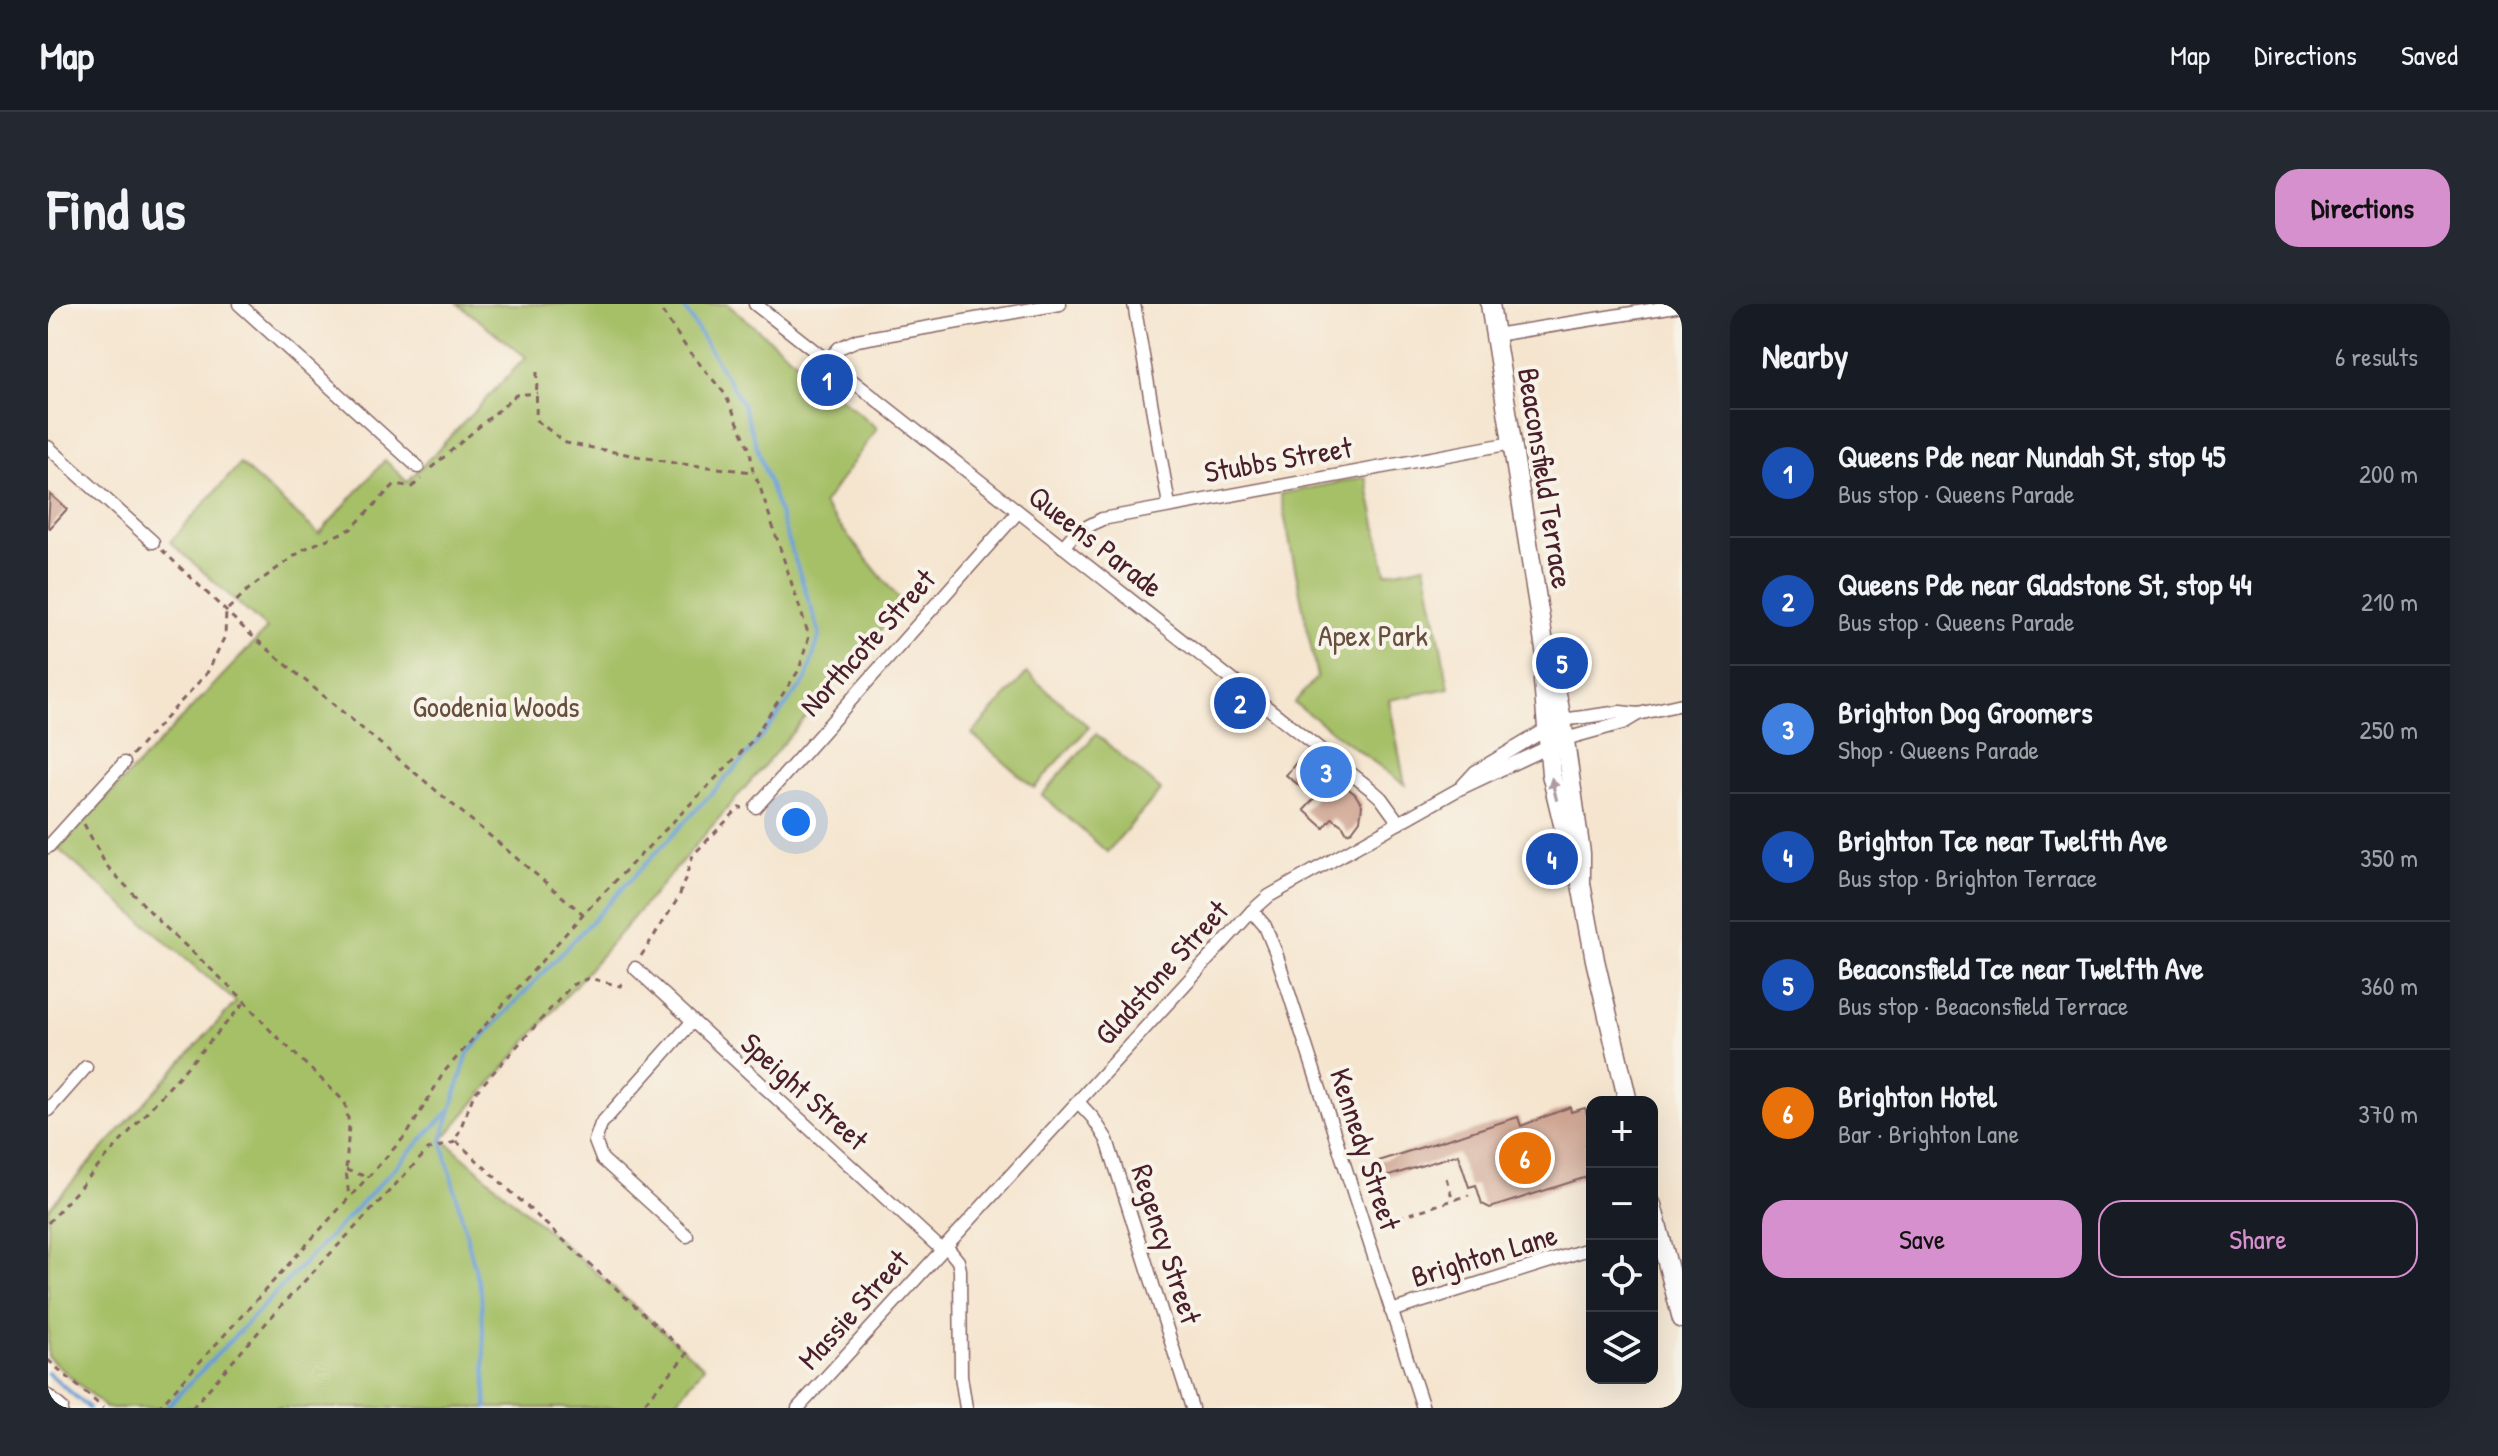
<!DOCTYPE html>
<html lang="en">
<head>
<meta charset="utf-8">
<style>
	:root { --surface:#171b24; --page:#242831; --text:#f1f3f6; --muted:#9ea1a6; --line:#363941; --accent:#d690ce }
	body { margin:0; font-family:"Patrick Hand",sans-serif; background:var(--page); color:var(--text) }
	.controls { position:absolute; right:24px; bottom:24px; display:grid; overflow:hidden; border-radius:16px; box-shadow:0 8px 32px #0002 }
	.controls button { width:72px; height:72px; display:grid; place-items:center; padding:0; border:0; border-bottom:2px solid var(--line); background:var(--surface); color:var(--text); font:40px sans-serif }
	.you { position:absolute; left:748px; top:518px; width:28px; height:28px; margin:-20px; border:6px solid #fff; border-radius:50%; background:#1a73e8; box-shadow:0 0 0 12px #1a73e833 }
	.badge { display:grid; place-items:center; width:52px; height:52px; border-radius:50%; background:var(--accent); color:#fff; font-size:26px; font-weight:700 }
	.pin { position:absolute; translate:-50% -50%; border:4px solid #fff; box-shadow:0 2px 8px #0006 }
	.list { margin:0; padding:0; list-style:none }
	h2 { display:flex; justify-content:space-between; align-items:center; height:104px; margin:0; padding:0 32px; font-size:34px }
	h2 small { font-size:26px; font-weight:400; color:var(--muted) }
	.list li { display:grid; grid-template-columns:52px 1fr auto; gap:24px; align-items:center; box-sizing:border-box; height:128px; padding:0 32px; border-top:2px solid var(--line) }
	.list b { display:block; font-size:30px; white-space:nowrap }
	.list p { margin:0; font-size:26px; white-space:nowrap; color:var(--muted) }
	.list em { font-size:26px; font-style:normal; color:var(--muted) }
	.actions { display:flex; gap:16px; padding:24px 32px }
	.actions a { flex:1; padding:18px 0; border:2px solid var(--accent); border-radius:24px; text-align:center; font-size:28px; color:var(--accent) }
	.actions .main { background:var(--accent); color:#111 }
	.icon { flex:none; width:44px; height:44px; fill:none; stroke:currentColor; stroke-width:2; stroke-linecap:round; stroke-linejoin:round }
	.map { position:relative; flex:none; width:1634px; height:1104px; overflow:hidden; border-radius:24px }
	header { display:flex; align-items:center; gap:48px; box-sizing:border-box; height:112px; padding:0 40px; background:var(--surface); border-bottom:2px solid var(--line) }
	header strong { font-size:38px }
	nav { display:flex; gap:44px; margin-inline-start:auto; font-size:28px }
	.intro { display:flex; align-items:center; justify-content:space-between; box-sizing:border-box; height:192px; padding:0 48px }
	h1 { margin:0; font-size:56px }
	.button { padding:20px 36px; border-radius:24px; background:var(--accent); color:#111; font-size:28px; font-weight:700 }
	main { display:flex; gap:48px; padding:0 48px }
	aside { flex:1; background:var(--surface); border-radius:24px; box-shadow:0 8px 32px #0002 }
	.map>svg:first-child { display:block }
	.green { fill:#a6c067; stroke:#787049; stroke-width:2 }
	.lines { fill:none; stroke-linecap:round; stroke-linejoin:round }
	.stream { stroke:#699ed6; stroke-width:4 }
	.building { fill:#cc9f8b }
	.street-casing { stroke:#866464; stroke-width:15 }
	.secondary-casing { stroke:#866464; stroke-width:21 }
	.path { stroke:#866464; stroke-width:3; stroke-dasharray:6 6; stroke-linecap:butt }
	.street { stroke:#fff; stroke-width:12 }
	.secondary { stroke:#fff; stroke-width:18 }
	.oneway { fill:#ae9aa0 }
	.labels { text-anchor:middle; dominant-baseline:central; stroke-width:8; stroke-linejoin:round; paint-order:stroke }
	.street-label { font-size:30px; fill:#4a1f2b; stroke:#f7f3e8 }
	.park-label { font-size:30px; fill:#664f3d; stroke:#f7f3e8 }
</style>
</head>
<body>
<header>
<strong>Map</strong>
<nav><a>Map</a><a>Directions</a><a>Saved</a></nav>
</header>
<div class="intro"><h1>Find us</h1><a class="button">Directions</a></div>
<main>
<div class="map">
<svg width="1634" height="1104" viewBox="0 0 1634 1104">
	<rect width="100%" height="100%" fill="#f7f3e8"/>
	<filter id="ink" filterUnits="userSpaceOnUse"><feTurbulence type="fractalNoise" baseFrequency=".0125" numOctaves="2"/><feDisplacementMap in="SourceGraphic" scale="16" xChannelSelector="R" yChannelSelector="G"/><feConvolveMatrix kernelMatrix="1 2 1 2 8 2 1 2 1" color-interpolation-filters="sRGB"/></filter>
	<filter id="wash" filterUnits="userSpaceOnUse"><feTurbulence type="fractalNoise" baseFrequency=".006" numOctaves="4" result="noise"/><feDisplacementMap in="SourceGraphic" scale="32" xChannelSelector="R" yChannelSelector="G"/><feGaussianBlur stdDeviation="1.8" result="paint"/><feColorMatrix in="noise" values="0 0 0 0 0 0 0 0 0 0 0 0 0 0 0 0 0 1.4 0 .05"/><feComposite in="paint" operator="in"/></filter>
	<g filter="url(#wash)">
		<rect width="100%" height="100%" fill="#f5e5cf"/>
		<g class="green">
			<polygon points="410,0 679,0 829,124 775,201 855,300 395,835 656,1063 623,1104 58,1104 0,1053 0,905 188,698 10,545 219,325 122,238 192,160 271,230 337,156 359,178 478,53"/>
			<polygon points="1318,173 1338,269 1377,261 1401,384 1341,396 1357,481 1246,399 1269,373 1232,190"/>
			<polygon points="979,369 1041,423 986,484 924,430"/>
			<polygon points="1048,430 1113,486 1059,548 994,491"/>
		</g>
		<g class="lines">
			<g class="stream">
				<polyline points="0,1069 41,1104"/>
				<polyline points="118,1104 403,805"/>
				<polyline points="439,1104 433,988 394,836 420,749 694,457 758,376 772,330 694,99 634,0"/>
			</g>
		</g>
		<g id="blocks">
			<g class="building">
				<polygon points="2,190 19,205 2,224 0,222"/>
				<polygon points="1255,450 1307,490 1314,501 1312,516 1304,527 1299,529 1295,522 1284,514 1276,524 1256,506 1267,494 1238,471"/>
				<polygon points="1522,803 1523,808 1537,804 1544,826 1544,836 1538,840 1544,859 1542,872 1442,904 1434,900 1428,881 1421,883 1410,850 1335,874 1330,857 1470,813 1473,822"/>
			</g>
		</g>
	</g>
	<g filter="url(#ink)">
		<use href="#blocks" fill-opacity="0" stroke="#866464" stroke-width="2"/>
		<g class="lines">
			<g class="street-casing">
				<g id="street">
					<polyline points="191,0 370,163"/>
					<polyline points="707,0 1324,486 1333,494 1351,519"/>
					<polyline points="1086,0 1121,201"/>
					<polyline points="1447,31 1634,1"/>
					<polyline points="779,57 791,44 809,36 1012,0"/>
					<polyline points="0,143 105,238"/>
					<polyline points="1015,243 1027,229 1054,215 1464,139"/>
					<polyline points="1415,481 1427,468 1514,416 1572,408 1590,410 1634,400"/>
					<polyline points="708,503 970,208"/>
					<polyline points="0,543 76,459"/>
					<polyline points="1204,607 1217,622 1228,649 1375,1104"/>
					<polyline points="587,664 894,946"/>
					<polyline points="1031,799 1045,814 1059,836 1144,1104"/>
					<polyline points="0,806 38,763"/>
					<polyline points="639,932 554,855 547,837 553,820 644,718"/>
					<polyline points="898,942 910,957 912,966 913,1072 918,1104"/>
					<polyline points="1343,1007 1544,944"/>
					<polyline points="0,1092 14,1104"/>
					<polyline points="750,1104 1204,607 1221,592 1411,485 1517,435 1575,419 1590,410"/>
				</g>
			</g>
			<g class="secondary-casing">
				<g id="secondary">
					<polyline points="1442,0 1499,358 1506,375 1514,416 1533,549 1533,580 1547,656 1580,798"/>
					<polyline points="1497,367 1495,377 1503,470 1524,558"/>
					<polyline points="1604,901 1634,1015"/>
				</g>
			</g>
			<g class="path">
				<polyline points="489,68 488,116 518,139 626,159 705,168 702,146 677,90 640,46 609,0"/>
				<polyline points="383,164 468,91 489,89"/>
				<polyline points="114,246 203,331 535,610"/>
				<polyline points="84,451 159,369 177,332 178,307 202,284 256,245 303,225 347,180 364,183 373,175"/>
				<polyline points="36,520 58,561 115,621 191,691 221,725 297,798 301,820 298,866 301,894"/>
				<polyline points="593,652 631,593 645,551 691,504 695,504"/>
				<polyline points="408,837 639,1050 592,1104"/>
				<polyline points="298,866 320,873"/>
				<polyline points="1398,874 1405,896"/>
				<polyline points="1339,917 1421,891"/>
				<polyline points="0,919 197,698"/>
				<polyline points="0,1056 55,1104"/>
				<polyline points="110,1104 360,829 396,768 535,610 702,439 751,366 761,332 711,180 705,168"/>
				<polyline points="144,1104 233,1002 380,846 407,838 426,790 524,681 541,674 572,682 578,675"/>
			</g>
			<use href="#street" class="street"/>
			<use href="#secondary" class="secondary"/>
		</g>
		<defs><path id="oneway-solid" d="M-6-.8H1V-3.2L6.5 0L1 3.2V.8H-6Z" transform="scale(2)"/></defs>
		<use class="oneway" href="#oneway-solid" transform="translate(1506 485) rotate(-103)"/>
	</g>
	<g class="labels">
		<g class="street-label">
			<text transform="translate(1230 155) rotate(-10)">Stubbs Street</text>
			<text transform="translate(1498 174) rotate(81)">Beaconsfield Terrace</text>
			<text transform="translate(1048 237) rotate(38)">Queens Parade</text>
			<text transform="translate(819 338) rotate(-48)">Northcote Street</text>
			<text transform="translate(1113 668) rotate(-48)">Gladstone Street</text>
			<text transform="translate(757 787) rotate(42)">Speight Street</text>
			<text transform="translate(1318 845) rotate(72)">Kennedy Street</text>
			<text transform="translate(1119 940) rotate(72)">Regency Street</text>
			<text transform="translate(1436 951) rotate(-17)">Brighton Lane</text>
			<text transform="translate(805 1005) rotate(-48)">Massie Street</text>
		</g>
		<g class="park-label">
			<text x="1325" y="331">Apex Park</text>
			<text x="448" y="402">Goodenia Woods</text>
		</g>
	</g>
</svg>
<div class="controls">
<button>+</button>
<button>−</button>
<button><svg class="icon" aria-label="locate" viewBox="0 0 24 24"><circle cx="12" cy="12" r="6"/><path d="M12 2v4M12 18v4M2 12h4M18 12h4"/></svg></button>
<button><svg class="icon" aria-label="layers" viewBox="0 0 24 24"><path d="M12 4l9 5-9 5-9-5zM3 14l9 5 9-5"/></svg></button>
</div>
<div class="you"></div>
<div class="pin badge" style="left:779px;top:76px;background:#1a4fb4">1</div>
<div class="pin badge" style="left:1192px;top:399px;background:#1a4fb4">2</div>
<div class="pin badge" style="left:1278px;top:468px;background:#3f7fe0">3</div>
<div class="pin badge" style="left:1504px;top:555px;background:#1a4fb4">4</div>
<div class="pin badge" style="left:1514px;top:359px;background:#1a4fb4">5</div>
<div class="pin badge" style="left:1477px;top:854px;background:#e8710a">6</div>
</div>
<aside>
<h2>Nearby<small>6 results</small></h2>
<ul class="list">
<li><span class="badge" style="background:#1a4fb4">1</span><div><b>Queens Pde near Nundah St, stop 45</b><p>Bus stop · Queens Parade</p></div><em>200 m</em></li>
<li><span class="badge" style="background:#1a4fb4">2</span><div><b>Queens Pde near Gladstone St, stop 44</b><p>Bus stop · Queens Parade</p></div><em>210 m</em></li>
<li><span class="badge" style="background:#3f7fe0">3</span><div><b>Brighton Dog Groomers</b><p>Shop · Queens Parade</p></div><em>250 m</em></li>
<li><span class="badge" style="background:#1a4fb4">4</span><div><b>Brighton Tce near Twelfth Ave</b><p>Bus stop · Brighton Terrace</p></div><em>350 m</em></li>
<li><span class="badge" style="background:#1a4fb4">5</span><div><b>Beaconsfield Tce near Twelfth Ave</b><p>Bus stop · Beaconsfield Terrace</p></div><em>360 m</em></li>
<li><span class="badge" style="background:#e8710a">6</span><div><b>Brighton Hotel</b><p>Bar · Brighton Lane</p></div><em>370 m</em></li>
</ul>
<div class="actions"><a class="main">Save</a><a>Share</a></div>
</aside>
</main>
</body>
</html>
